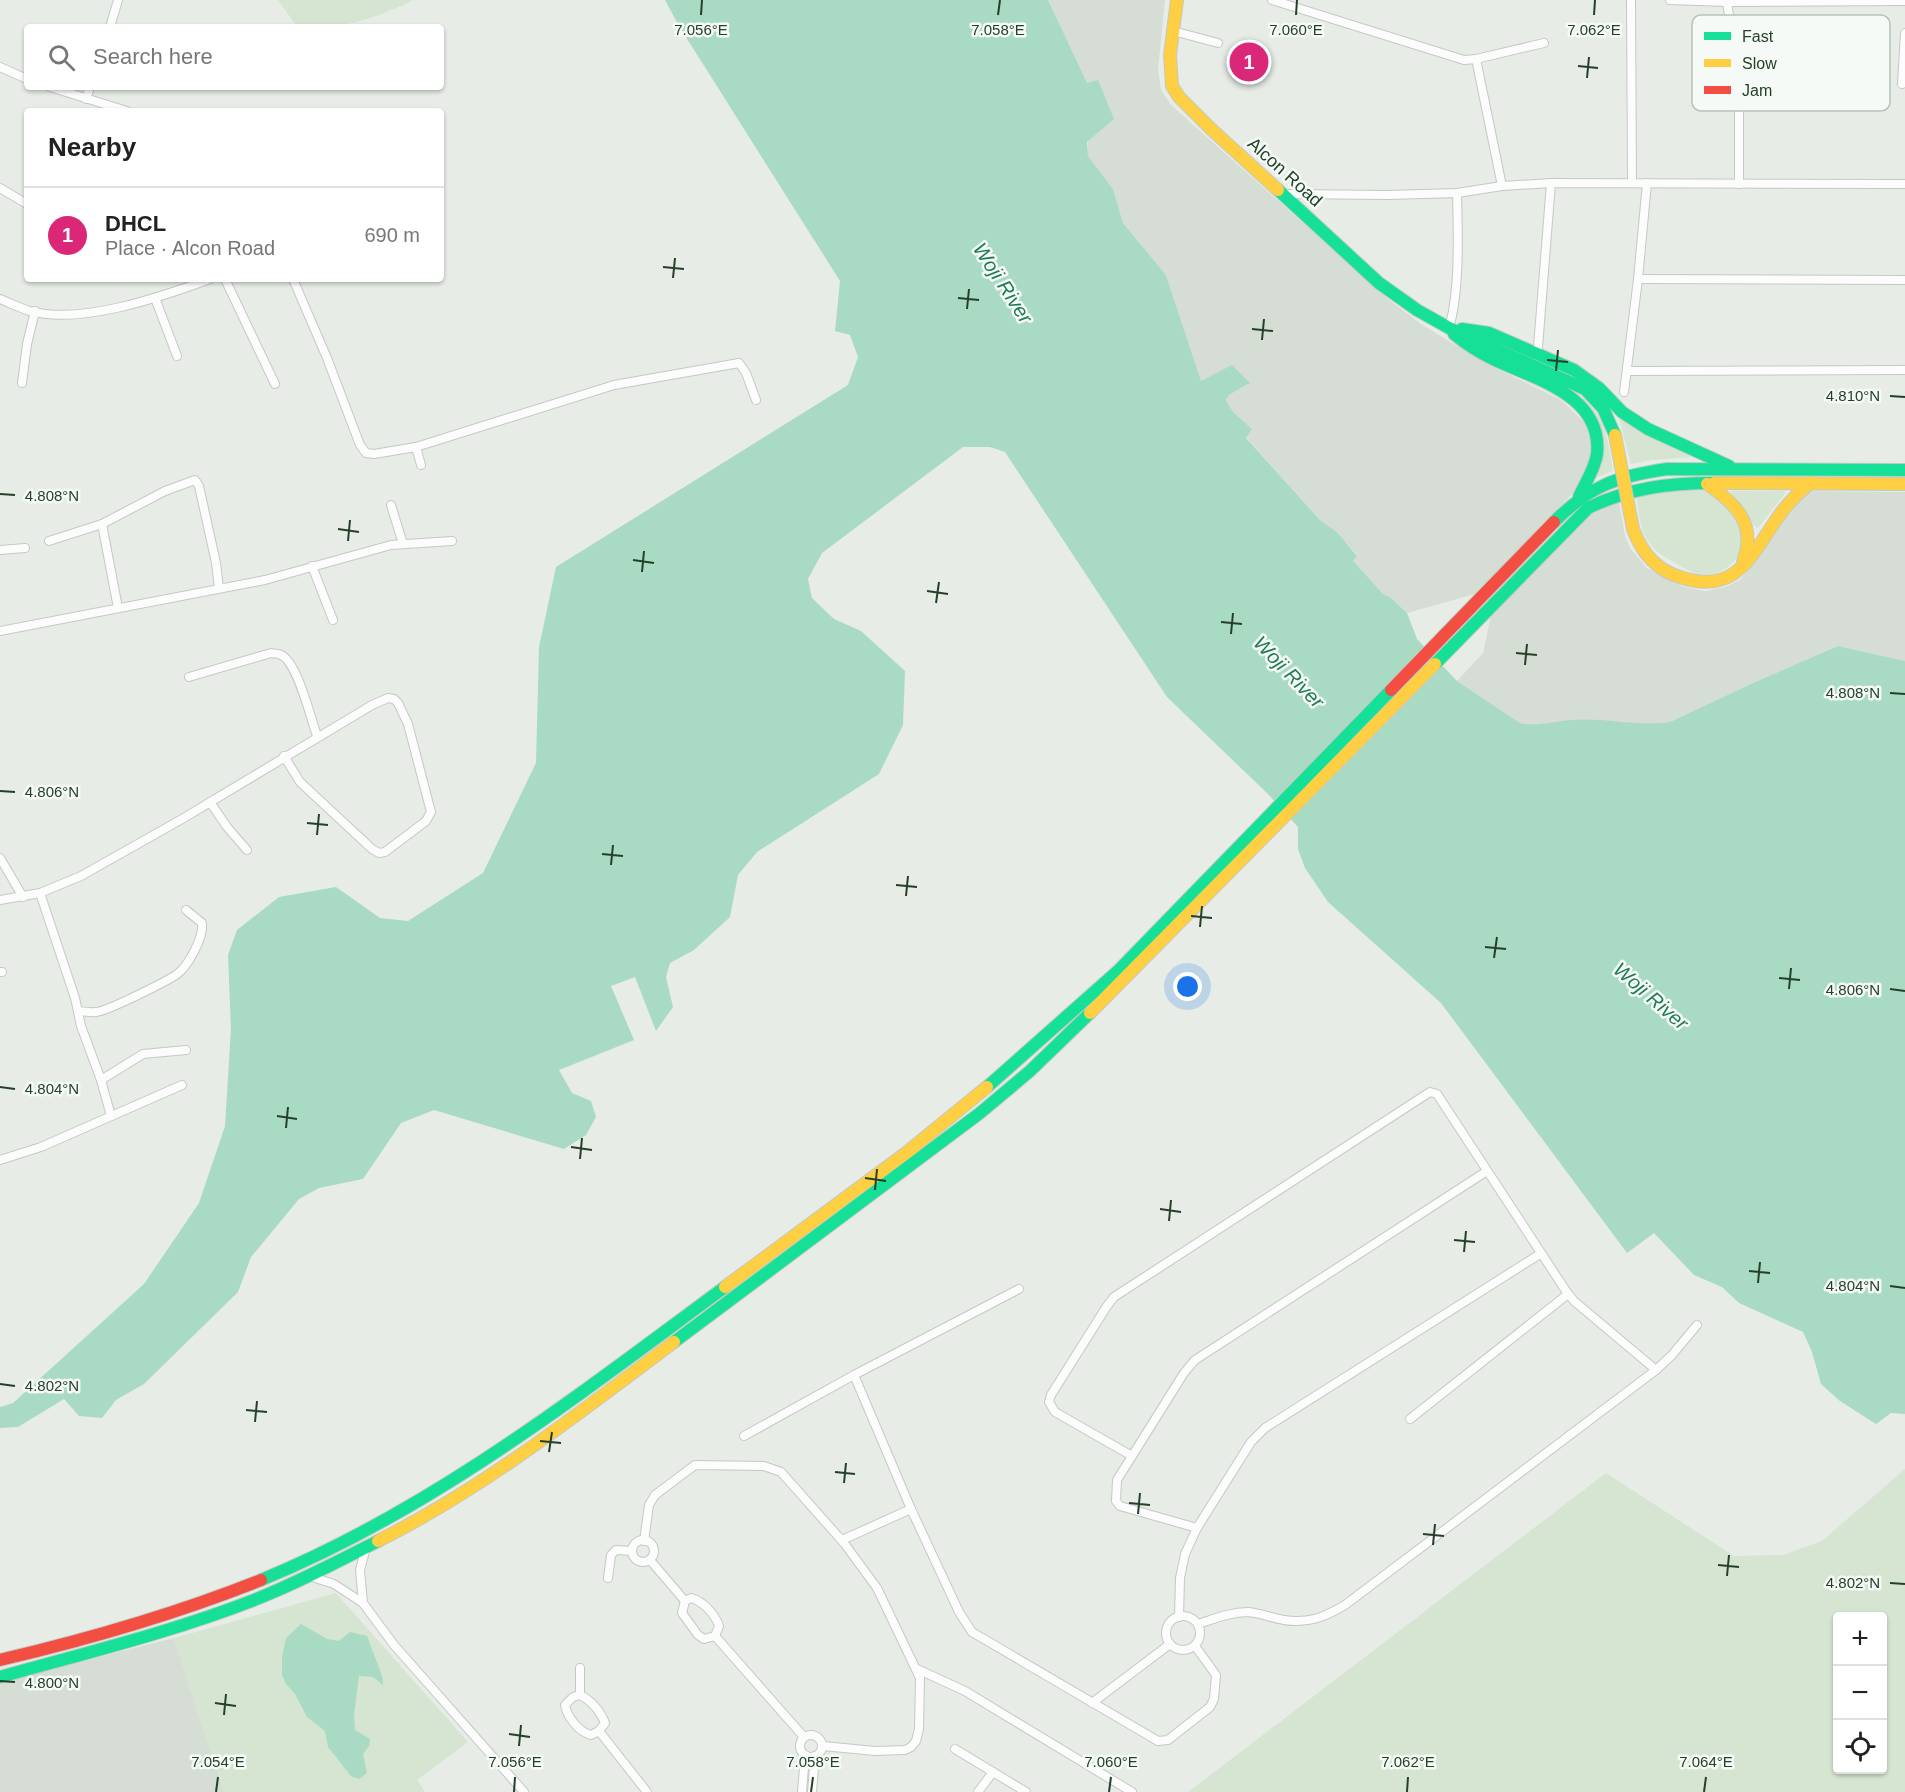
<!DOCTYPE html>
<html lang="en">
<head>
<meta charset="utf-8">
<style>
	:root { --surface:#fff; --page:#f6f6f6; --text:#222; --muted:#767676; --line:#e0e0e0; --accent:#db2777 }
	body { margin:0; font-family:Arial,sans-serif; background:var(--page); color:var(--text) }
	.controls { position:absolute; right:18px; bottom:18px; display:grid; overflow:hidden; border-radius:6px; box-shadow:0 2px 4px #0004 }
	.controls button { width:54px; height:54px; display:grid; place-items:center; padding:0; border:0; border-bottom:2px solid var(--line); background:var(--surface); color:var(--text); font:30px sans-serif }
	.you { position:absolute; left:1188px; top:987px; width:21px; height:21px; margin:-15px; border:4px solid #fff; border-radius:50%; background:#1a73e8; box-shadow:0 0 0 9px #1a73e833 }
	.badge { display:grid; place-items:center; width:39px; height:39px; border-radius:50%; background:var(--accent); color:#fff; font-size:20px; font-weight:700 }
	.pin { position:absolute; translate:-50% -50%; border:3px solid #fff; box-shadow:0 2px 6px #0006 }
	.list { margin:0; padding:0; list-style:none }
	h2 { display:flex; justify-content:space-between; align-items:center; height:78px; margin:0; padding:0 24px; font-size:26px }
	h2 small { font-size:20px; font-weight:400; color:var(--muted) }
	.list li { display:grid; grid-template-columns:39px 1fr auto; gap:18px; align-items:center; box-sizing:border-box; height:96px; padding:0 24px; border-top:2px solid var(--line) }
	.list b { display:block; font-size:22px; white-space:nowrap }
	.list p { margin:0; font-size:20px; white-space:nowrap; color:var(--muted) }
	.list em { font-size:20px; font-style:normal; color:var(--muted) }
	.icon { flex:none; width:33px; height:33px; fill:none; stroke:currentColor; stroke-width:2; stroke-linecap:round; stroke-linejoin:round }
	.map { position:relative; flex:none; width:1905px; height:1792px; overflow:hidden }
	.search { position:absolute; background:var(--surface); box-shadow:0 2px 4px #0004; left:24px; top:24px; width:420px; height:66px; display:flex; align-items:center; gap:15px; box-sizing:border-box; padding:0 21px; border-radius:6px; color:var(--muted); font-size:22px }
	.panel { position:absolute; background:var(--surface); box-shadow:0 2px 4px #0004; left:24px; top:108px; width:420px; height:174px; border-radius:6px }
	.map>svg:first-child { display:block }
	.built { fill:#d6ddd5 }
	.green { fill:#d6e5d1; fill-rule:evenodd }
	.water { fill:#a9dac4 }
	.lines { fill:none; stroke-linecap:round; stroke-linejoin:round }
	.street-casing { stroke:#c4c9c4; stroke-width:10 }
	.fast-casing { stroke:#c3cac4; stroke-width:14 }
	.slow-casing { stroke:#c3cac4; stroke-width:14 }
	.jam-casing { stroke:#c3cac4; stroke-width:14 }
	.street { stroke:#fbfcfb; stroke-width:8 }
	.fast { stroke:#16e098; stroke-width:12 }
	.slow { stroke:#ffcf43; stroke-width:12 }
	.jam { stroke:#f24e42; stroke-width:12 }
	.slow-bridge-casing { stroke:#c3cac4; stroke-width:14; stroke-linecap:butt }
	.slow-bridge { stroke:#ffcf43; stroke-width:12 }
	.ticks { fill:none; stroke:#244028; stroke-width:2 }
	.labels { text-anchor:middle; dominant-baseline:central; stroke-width:5; stroke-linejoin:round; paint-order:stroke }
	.street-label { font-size:18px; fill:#244028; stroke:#f6faf6 }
	.water-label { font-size:20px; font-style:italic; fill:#1e7c55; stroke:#f6faf6 }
	.key { fill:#f6faf6; stroke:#b7c2b8; stroke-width:1.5 }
	.key-label { font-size:16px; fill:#244028 }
	.ticks-label { font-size:15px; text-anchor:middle; fill:#244028; stroke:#f6faf6; stroke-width:5; stroke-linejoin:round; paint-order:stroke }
</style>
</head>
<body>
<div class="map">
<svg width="1905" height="1792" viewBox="0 0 1905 1792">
	<rect width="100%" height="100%" fill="#e7ece7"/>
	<g class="built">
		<polygon points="1048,0 1165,0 1158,70 1161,90 1171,105 1388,299 1421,324 1478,359 1561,400 1585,423 1590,436 1592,458 1578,488 1475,594 1407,613 1391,598 1383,594 1352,561 1357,555 1338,533 1320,520 1246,437 1252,429 1233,412 1226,400 1229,395 1249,384 1201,382 1166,275 1123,223 1113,189 1088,156 1087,84"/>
		<polygon points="1810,491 1905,492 1905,661 1838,646 1753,683 1670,722 1655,725 1591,720 1531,725 1520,723 1457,681 1483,653 1491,615 1582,518 1602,507 1619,502 1625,536 1630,548 1647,568 1684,587 1706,591 1725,587 1740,580 1754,563 1776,527 1804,493"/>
		<polygon points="174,1638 224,1792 0,1792 0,1682"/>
	</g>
	<g class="green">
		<path d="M278,0h134c-6,5 -14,7 -21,10 -34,15 -59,18 -95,15z"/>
		<path d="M1557,383c45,12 50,49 56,88l-18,7 -1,-3 8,-32z"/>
		<polygon points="1618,414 1682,450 1691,457 1653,460 1631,464"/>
		<path d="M1702,490c12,3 20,13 29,21 26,26 6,66 -30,63 -10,-1 -20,-8 -29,-13 -11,-6 -21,-13 -27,-24 -6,-12 -6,-28 -9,-41l27,-5z"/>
		<polygon points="1730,491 1783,491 1786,492 1758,528 1753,525"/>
		<path d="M1905,1469v323h-717l418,-319 128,83 49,-1 39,-14zM1838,1616h44v154h-44z"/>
		<polygon points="336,1593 468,1742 417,1780 425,1792 224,1792 174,1638"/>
	</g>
	<g class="water">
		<path d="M665,0h383l39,83 11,-3 16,39 -27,23 1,14 25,33 10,34 43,52 35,106 31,-16 18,18 -21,12 -3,5 7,12 19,17 -6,9 74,82 18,13 19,23 -4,5 30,33 8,4 16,15 10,26 40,42 63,42c18,4 34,-2 51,-3 33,-3 66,7 99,2l83,-39 85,-37 67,15v753l-14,-1 -15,11 -36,-23 -19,-17 -9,-32 -9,-20 -64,-29 -17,-16 -28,-12 -40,-42 -27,20 -186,-250 -113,-101 -23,-34 -7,-19v-22l-30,-33 -101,-97 -162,-245 -15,-5h-27l-141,106 -14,26 4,19 22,21 27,12 44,40 -2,54 -24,49 -122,78 -19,23 -8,42 -36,33 -24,13 -4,14 7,30 -17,24 -21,-54 -24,9 23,54 -75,30 13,23 19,8 5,16 -10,18 -22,14 -130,-39 -33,13 -38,56 -44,9 -20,11 -48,58 -13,35 -94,92 -28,16 -14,18 -23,-2 -15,-17 -46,28 -18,1v-21l13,-4 131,-119 55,-81 26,-77 6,-97 -3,-74 9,-25 42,-33 57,-10 44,31 28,3 75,-48 53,-110 3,-116 17,-80 292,-182 10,-28 -8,-22 -15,-4 5,-50 -161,-255z"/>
		<polygon points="301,1624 327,1639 339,1641 350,1632 367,1636 382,1676 383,1685 373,1677 359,1676 354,1715 355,1730 370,1739 369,1746 363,1754 367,1773 359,1779 351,1776 328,1747 325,1731 307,1717 295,1694 286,1684 282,1675 282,1657 286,1638"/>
	</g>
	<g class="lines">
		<g class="street-casing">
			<g id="street">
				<polyline points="1272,0 1464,60 1476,59 1544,43"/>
				<polyline points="1631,0 1632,182"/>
				<polyline points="1670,0 1727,2 1905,1"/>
				<polyline points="1727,2 1739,80 1739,184"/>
				<polyline points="110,27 118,0"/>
				<polyline points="1173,31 1218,43"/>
				<polyline points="1476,59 1502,186"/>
				<polyline points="0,67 27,79"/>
				<polyline points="1902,84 1905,33"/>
				<polyline points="50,87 127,111"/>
				<polyline points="86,99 90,87"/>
				<polyline points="0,188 27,204"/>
				<polyline points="1282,194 1389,195 1457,193 1502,186 1551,183 1905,184"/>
				<polyline points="225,279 275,384"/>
				<polyline points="293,279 327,358 360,445 366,453 374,454 416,447 614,385 739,363 746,373 756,400"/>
				<polyline points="1638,279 1905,280"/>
				<polyline points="155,298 177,356"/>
				<path d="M0,299c10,4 20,9 30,12 51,14 131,-14 180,-32"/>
				<path d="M1449,328c11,-37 9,-95 8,-135"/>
				<polyline points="1538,347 1551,183"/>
				<polyline points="1627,371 1905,370"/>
				<polyline points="22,383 27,344 35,311"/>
				<polyline points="1624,392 1638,279 1647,183"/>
				<polyline points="416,447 421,465"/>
				<polyline points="391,505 403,544"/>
				<polyline points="102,524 118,608"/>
				<polyline points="49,541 102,524 165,491 195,480 199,486 216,563 219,588"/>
				<polyline points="0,550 25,548"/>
				<polyline points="312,566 333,620"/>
				<polyline points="0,631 265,580 391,545 452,541"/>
				<path d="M189,677l82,-24c3,1 7,0 10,2 16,6 30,64 36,81"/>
				<polyline points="210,802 227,827 247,850"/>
				<polyline points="0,858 23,897"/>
				<polyline points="40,893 75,998 81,1026 101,1080 111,1116"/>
				<polyline points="0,900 40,893 81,876 182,819 372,705 388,698 394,699 398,703 408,724 431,812 426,821 385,852 379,853 372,849 300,782 284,756"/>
				<polyline points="0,972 2,972"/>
				<path d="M78,1011c5,0 12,2 18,1 12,-1 69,-30 80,-37 12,-8 28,-38 26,-52l-16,-13"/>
				<polyline points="101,1080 143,1054 186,1050"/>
				<polyline points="0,1160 41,1147 182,1085"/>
				<polyline points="854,1375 911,1509 959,1612 972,1632 1158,1741 1168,1740 1210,1707 1214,1699 1216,1675 1195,1646"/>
				<polyline points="1410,1419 1568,1294"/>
				<polyline points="744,1436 854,1375 1019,1289"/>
				<polyline points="1132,1456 1055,1412 1049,1402 1051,1395 1107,1306 1114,1297 1430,1092 1437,1094 1566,1291 1574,1301 1656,1370"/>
				<polyline points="1197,1528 1120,1506 1116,1501 1117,1480 1184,1373 1195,1360 1487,1171"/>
				<circle cx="643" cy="1551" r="11"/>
				<polyline points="842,1540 911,1509"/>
				<polyline points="644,1541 649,1505 655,1495 695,1465 764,1466 781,1472 844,1543 877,1588 920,1678 919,1729 916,1741 911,1747 905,1750 875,1751 823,1746"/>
				<polyline points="650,1560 685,1601"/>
				<polyline points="309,1576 334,1584 363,1603 394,1645 524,1792"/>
				<polyline points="608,1578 611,1555 616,1550 632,1551"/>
				<path d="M691,1598c12,3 24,16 28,28l-4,10 -11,3 -6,-4 -16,-22 3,-12z"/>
				<polyline points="363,1603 360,1570 366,1548"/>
				<circle cx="1183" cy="1633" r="17"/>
				<polyline points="1179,1617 1180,1578 1185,1554 1197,1528 1251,1442 1265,1428 1540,1254"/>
				<path d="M1198,1624c16,-5 32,-12 50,-12 12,1 24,6 36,8 24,4 41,-3 61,-15l311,-235 16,-15 25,-30"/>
				<polyline points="715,1636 804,1737"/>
				<polyline points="580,1668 580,1695"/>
				<polyline points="917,1669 965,1691 1132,1792"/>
				<path d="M580,1695c11,5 21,17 25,28l-6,8 -8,4c-12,-3 -24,-18 -26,-30l8,-8z"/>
				<polyline points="1092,1703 1170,1644"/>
				<polyline points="599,1731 647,1792"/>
				<circle cx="811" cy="1746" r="11"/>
				<polyline points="955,1749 1026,1792"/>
				<polyline points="802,1792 805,1755"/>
				<polyline points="812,1792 815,1756"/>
				<polyline points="978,1792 993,1772"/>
			</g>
		</g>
		<g class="fast-casing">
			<g id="fast">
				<polyline points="1278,190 1379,283 1417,310 1449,328 1585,389 1603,408 1615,435"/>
				<polyline points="1462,329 1489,333 1574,370 1599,388 1622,412 1648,429 1729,466"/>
				<path d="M1454,334c12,10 24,18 39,25 41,20 110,36 104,95 -2,15 -12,29 -18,43"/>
				<path d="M1554,522c35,-36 64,-46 113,-53l238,1"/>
				<path d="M1435,664l153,-156c41,-20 81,-25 126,-25"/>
				<polyline points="987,1087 1119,970 1391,690"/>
				<polyline points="674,1342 980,1113 1030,1071 1090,1013"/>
				<path d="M261,1580c171,-70 316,-184 464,-293"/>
				<path d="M0,1677c85,-24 172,-45 254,-77 43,-17 83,-38 124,-59"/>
			</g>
		</g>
		<g class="slow-casing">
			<g id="slow">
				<polyline points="1177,0 1170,55 1172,86 1179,97 1211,129 1278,190"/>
				<polyline points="1714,483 1905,484"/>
				<path d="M1707,484c30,20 50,41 36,78"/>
				<path d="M1633,529c8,22 23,41 47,48 56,19 71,-21 98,-60 9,-13 20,-24 32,-34"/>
				<polyline points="1090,1013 1435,664"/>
				<polyline points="725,1287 906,1153 987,1087"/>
				<path d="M378,1541c106,-53 201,-128 296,-199"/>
			</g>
		</g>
		<g class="jam-casing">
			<g id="jam">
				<polyline points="1391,690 1554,522"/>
				<path d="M0,1660c89,-21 176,-46 261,-80"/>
			</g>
		</g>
		<use href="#street" class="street"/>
		<use href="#fast" class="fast"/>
		<use href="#slow" class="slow"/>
		<use href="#jam" class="jam"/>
		<g class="slow-bridge-casing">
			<polyline id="slow-bridge" points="1615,435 1633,529"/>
		</g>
		<use href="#slow-bridge" class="slow-bridge"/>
	</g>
	<path class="ticks" d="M701,15l1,-15M998,15l2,-15M1296,15l1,-15M1594,15l1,-15M1578,66l20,2M1587,78l2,-21M663,267l21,2M673,278l2,-20M958,298l21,2M967,309l2,-20M1252,329l21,2M1262,340l2,-21M1547,360l21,2M1556,371l2,-21M1890,396l15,1M0,494l15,1M338,529l21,3M348,541l2,-21M633,560l21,3M642,572l2,-21M927,591l21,3M936,603l3,-21M1221,622l21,2M1231,634l2,-21M1516,653l21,2M1525,665l2,-21M1890,693l15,1M0,791l15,1M307,823l21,2M317,835l2,-21M602,854l21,2M611,865l2,-20M896,885l21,2M906,896l2,-20M1191,916l21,2M1200,927l2,-21M1485,947l21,2M1494,958l3,-21M1779,978l21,2M1789,989l2,-21M1890,989l15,2M0,1087l15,2M277,1116l20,3M286,1128l2,-21M571,1147l21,3M580,1159l2,-21M865,1178l21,3M875,1190l2,-21M1160,1209l21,3M1169,1221l2,-21M1454,1240l21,2M1464,1252l2,-21M1749,1271l21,2M1758,1283l2,-21M1890,1286l15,2M0,1384l15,2M246,1410l21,2M255,1422l2,-21M540,1441l21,2M549,1452l3,-20M835,1472l20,2M844,1483l2,-20M1129,1503l21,2M1138,1514l2,-21M1423,1534l21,2M1433,1545l2,-21M1718,1565l21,2M1727,1576l2,-21M1890,1583l15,1M0,1681l15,1M215,1703l21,3M224,1715l2,-21M509,1734l21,3M519,1746l2,-21M216,1792l2,-15M514,1792l1,-15M811,1792l2,-15M1109,1792l2,-15M1407,1792l1,-15M1704,1792l2,-15"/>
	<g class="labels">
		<g class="street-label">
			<text transform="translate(1285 172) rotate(42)">Alcon Road</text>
		</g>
		<g class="water-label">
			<text transform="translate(1003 283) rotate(57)">Woji River</text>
			<text transform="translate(1289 672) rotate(46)">Woji River</text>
			<text transform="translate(1651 996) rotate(41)">Woji River</text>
		</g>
	</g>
	<rect x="1692" y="15" width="198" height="96" rx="9" class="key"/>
	<rect x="1704" y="32" width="27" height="8" fill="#16e098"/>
	<rect x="1704" y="59" width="27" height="8" fill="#ffcf43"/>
	<rect x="1704" y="86" width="27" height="8" fill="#f24e42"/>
	<g class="key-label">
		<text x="1742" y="42">Fast</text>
		<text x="1742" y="69">Slow</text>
		<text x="1742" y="96">Jam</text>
	</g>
	<g class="ticks-label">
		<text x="701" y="35">7.056°E</text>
		<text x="998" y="35">7.058°E</text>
		<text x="1296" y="35">7.060°E</text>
		<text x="1594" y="35">7.062°E</text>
		<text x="1853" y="401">4.810°N</text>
		<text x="52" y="501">4.808°N</text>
		<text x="1853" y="698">4.808°N</text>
		<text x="52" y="797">4.806°N</text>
		<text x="1853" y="995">4.806°N</text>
		<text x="52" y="1094">4.804°N</text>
		<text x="1853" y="1291">4.804°N</text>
		<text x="52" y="1391">4.802°N</text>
		<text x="1853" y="1588">4.802°N</text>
		<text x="52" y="1688">4.800°N</text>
		<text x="218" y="1767">7.054°E</text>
		<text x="515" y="1767">7.056°E</text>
		<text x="813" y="1767">7.058°E</text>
		<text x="1111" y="1767">7.060°E</text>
		<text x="1408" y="1767">7.062°E</text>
		<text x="1706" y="1767">7.064°E</text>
	</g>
</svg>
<div class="controls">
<button>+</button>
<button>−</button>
<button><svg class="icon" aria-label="locate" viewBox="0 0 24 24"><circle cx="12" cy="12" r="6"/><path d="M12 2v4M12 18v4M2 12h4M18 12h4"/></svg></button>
</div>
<div class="you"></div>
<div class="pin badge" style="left:1249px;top:62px">1</div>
<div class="search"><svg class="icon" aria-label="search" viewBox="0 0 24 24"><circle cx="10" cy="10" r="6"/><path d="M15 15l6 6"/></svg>Search here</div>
<section class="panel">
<h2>Nearby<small></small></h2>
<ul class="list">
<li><span class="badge">1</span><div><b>DHCL</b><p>Place · Alcon Road</p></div><em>690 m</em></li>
</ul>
</section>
</div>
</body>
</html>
